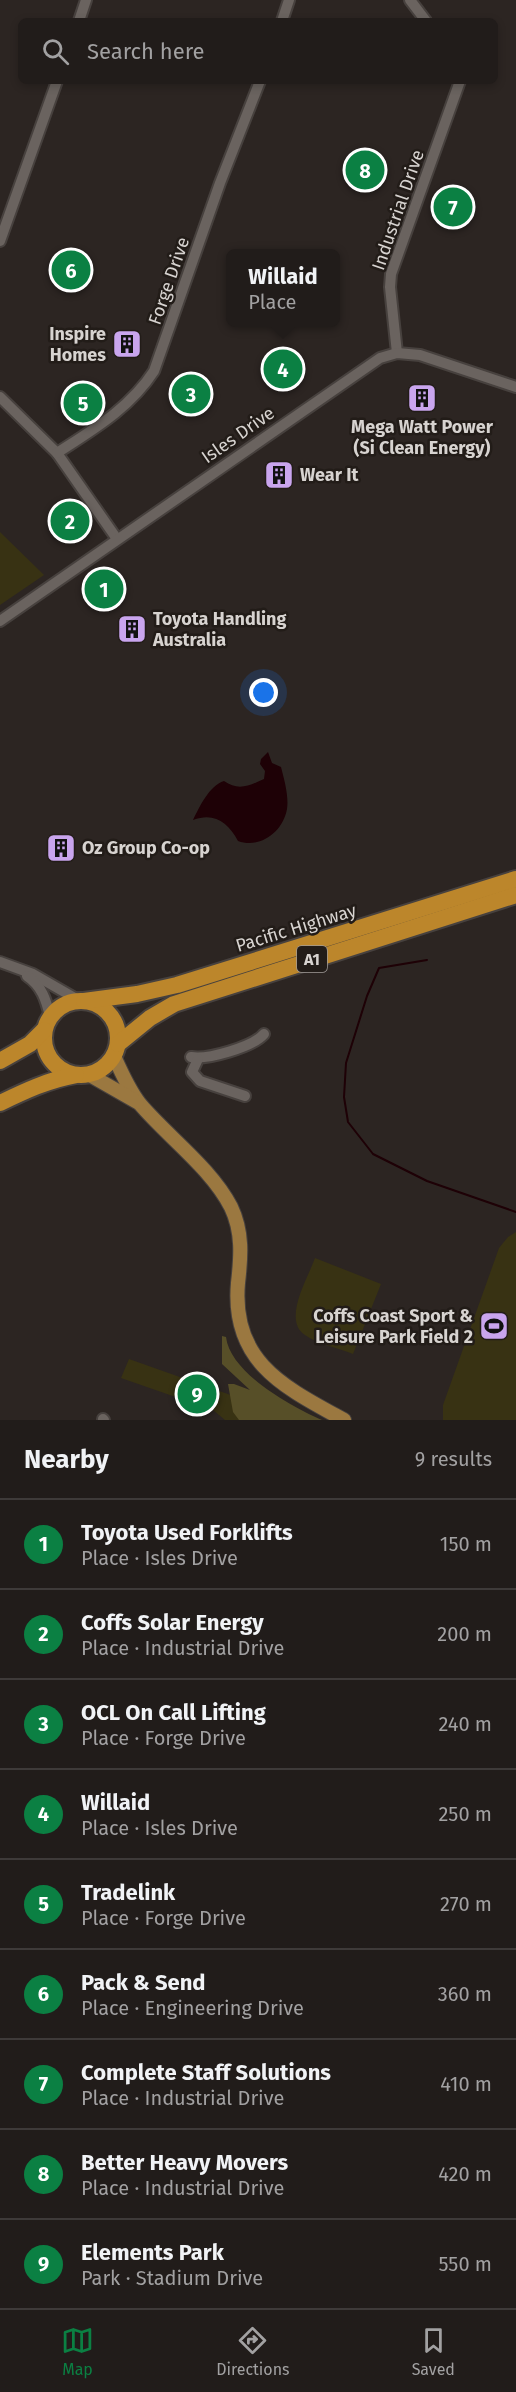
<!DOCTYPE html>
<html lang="en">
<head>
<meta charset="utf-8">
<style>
	:root { --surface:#211c1a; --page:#2d2927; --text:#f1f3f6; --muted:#a2a1a2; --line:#3e3a39; --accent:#0b8043 }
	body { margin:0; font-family:"Fira Sans",sans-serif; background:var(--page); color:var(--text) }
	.you { position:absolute; left:264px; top:693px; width:21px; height:21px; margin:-15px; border:4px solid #fff; border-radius:50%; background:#1a73e8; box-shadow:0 0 0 9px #1a73e833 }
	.badge { display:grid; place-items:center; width:39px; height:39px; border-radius:50%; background:var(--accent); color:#fff; font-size:20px; font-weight:700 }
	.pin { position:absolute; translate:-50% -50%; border:3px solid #fff; box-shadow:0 2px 6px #0006 }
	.popup { position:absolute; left:226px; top:249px; width:114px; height:78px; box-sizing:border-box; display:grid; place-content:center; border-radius:9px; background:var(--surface); filter:drop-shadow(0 2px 4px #0005); font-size:20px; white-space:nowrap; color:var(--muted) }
	.popup b { font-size:22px; color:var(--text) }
	.popup::after { content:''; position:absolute; left:50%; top:100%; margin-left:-12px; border:12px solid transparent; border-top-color:var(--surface) }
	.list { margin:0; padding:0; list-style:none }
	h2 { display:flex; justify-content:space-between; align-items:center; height:78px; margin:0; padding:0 24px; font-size:26px }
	h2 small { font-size:20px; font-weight:400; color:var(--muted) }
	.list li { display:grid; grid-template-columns:39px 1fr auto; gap:18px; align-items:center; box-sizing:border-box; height:90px; padding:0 24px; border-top:2px solid var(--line) }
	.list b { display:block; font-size:22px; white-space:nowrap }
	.list p { margin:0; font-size:20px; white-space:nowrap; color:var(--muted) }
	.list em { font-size:20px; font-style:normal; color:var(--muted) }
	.icon { flex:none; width:33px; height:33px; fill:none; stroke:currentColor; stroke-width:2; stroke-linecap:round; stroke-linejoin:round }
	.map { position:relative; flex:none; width:516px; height:1420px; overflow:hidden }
	.search { position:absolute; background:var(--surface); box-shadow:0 3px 9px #0003; left:18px; right:18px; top:18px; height:66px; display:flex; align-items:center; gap:15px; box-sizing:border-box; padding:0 21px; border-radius:9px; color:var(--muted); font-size:22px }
	.sheet { height:888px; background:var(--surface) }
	nav { display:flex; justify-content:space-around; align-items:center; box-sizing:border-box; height:84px; border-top:2px solid var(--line); background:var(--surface); font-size:16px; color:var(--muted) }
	nav a { display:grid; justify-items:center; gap:3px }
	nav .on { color:var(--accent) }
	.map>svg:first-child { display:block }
	.green { fill:#383213 }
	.forest { fill:#574f28 }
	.water { fill:#1e0106 }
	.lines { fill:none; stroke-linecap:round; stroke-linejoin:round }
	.stream { stroke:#1e0106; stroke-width:2 }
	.minor-casing { stroke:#47413e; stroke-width:14 }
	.major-casing { stroke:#47413e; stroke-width:16 }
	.highway-casing { stroke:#47413e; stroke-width:20 }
	.minor { stroke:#6a635f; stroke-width:10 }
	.major { stroke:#9b7840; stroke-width:14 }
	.highway { stroke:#bc862b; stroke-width:16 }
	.labels { text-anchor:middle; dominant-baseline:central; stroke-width:5; stroke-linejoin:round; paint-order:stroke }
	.shield { fill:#221c18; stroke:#a19c99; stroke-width:1.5 }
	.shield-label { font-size:16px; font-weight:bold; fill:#d7d3d0 }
	.street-label { font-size:18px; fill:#d7d3d0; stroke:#221c18 }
	.poi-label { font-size:18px; font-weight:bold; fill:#d7d3d0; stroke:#221c18; text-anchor:start }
</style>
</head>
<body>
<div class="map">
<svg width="516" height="1420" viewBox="0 0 516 1420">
	<rect width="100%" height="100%" fill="#2c2522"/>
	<g class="green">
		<polygon points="0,532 44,575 0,605"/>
		<polygon points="516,1232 516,1420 443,1420 443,1405 499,1248 508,1237"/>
		<path d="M315,1258l66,26 -28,70c-15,-6 -35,-10 -48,-19 -23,-15 3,-57 10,-77z"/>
		<polygon points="129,1359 301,1420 225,1420 213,1410 121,1378"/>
	</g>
	<path class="forest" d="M222,1336l4,1c4,36 66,70 96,83h-83l-6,-8 -5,-28h6l16,6 -28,-26z"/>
	<path class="water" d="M268,752l4,11 9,4c3,12 8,29 6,42 -4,23 -27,40 -49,32 -10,-19 -24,-29 -45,-21 7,-14 16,-34 31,-39 14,10 25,5 40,-2l1,-8 -5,-7 1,-5z"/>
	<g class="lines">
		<polyline class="stream" points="427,960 379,968 367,996 346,1063 344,1097 348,1122 373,1154 427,1181 516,1212"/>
		<g class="minor-casing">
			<g id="minor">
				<polyline points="410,0 426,21"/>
				<polyline points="79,21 86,0"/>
				<polyline points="282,21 289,0"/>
				<polyline points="0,241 57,81"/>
				<polyline points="397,353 390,287 391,274 460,81"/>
				<polyline points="0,397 57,453 117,539"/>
				<path d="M57,453c37,-24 73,-45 97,-82l66,-188 40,-102"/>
				<polyline points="0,621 380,358 397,353 420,355 516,387"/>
				<polyline points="0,962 33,974 80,1001"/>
				<path d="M27,976c15,10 19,24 23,40"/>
				<path d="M191,1057c16,3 62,-10 73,-23"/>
				<polyline points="198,1059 192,1072 200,1081 245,1096"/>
				<polyline points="103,1419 104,1420"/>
			</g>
		</g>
		<g class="major-casing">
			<g id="major">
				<path d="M114,1056c7,16 15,34 26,48 28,33 71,64 91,103 12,25 10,50 7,76 -7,79 46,104 106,137"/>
				<polyline points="88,1074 137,1102"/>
			</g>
		</g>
		<g class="highway-casing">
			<g id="highway">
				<circle cx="81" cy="1038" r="37"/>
				<polyline points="84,1001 137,994 177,985 516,879"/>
				<polyline points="118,1044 150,1018 174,1004 516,895"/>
				<polyline points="0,1061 30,1044 44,1030"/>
				<path d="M0,1103c25,-12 48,-23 76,-28"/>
			</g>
		</g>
		<use href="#minor" class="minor"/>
		<use href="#major" class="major"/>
		<use href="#highway" class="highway"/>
	</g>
	<defs>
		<g id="building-square" transform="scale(1.5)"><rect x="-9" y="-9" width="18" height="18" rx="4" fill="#c9a5ee" stroke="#221c18"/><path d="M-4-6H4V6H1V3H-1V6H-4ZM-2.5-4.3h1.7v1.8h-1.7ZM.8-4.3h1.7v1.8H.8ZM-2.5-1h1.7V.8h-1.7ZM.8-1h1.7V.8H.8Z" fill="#111"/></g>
		<g id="stadium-square" transform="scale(1.5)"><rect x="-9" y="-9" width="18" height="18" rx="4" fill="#c9a5ee" stroke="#221c18"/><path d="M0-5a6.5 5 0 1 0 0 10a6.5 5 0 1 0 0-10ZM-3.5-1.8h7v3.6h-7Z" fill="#111"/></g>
	</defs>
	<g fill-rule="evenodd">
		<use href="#building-square" x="127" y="344"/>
		<use href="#building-square" x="422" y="398"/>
		<use href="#building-square" x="279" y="475"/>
		<use href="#building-square" x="132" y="629"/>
		<use href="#building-square" x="61" y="848"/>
		<use href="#stadium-square" x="494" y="1326"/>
	</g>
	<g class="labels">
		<rect class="shield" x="297" y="946" width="30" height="26" rx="4.5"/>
		<g class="shield-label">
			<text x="312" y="959">A1</text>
		</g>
		<g class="street-label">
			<text transform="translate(398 210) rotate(-71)">Industrial Drive</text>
			<text transform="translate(169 281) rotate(-71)">Forge Drive</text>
			<text transform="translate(238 435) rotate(-35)">Isles Drive</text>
			<text transform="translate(296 928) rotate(-17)">Pacific Highway</text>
		</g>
		<g class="poi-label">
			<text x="106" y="334" text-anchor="end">Inspire<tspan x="106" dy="21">Homes</tspan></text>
			<text x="422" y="427" text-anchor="middle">Mega Watt Power<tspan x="422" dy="21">(Si Clean Energy)</tspan></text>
			<text x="300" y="475">Wear It</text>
			<text x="153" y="619">Toyota Handling<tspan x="153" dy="21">Australia</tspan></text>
			<text x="82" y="848">Oz Group Co-op</text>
			<text x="473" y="1316" text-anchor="end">Coffs Coast Sport &amp;<tspan x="473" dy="21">Leisure Park Field 2</tspan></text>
		</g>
	</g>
</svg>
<div class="you"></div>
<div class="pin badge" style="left:104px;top:589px">1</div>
<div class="pin badge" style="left:70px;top:521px">2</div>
<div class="pin badge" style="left:191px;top:394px">3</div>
<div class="pin badge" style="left:283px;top:369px">4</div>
<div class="popup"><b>Willaid</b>Place</div>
<div class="pin badge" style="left:83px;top:403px">5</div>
<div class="pin badge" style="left:71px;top:270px">6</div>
<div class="pin badge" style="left:453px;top:207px">7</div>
<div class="pin badge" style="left:365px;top:170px">8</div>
<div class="pin badge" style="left:197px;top:1394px">9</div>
<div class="search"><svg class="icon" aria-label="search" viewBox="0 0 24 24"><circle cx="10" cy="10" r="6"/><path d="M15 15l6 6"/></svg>Search here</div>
</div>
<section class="sheet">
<h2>Nearby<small>9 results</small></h2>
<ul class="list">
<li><span class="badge">1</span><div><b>Toyota Used Forklifts</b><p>Place · Isles Drive</p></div><em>150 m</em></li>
<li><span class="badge">2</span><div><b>Coffs Solar Energy</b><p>Place · Industrial Drive</p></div><em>200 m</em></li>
<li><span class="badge">3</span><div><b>OCL On Call Lifting</b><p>Place · Forge Drive</p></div><em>240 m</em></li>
<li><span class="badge">4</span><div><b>Willaid</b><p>Place · Isles Drive</p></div><em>250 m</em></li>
<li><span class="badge">5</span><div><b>Tradelink</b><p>Place · Forge Drive</p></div><em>270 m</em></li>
<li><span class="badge">6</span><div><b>Pack &amp; Send</b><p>Place · Engineering Drive</p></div><em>360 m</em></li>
<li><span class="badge">7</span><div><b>Complete Staff Solutions</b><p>Place · Industrial Drive</p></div><em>410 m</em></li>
<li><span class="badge">8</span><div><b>Better Heavy Movers</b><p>Place · Industrial Drive</p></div><em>420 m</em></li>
<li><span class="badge">9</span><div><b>Elements Park</b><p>Park · Stadium Drive</p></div><em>550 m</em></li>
</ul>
</section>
<nav>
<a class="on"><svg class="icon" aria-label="map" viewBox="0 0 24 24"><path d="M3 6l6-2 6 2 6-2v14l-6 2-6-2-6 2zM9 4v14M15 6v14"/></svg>Map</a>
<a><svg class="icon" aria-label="directions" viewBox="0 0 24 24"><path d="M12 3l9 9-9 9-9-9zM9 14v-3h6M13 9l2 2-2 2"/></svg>Directions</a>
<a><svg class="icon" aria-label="saved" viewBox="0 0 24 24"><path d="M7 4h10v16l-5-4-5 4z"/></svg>Saved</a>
</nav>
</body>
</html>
